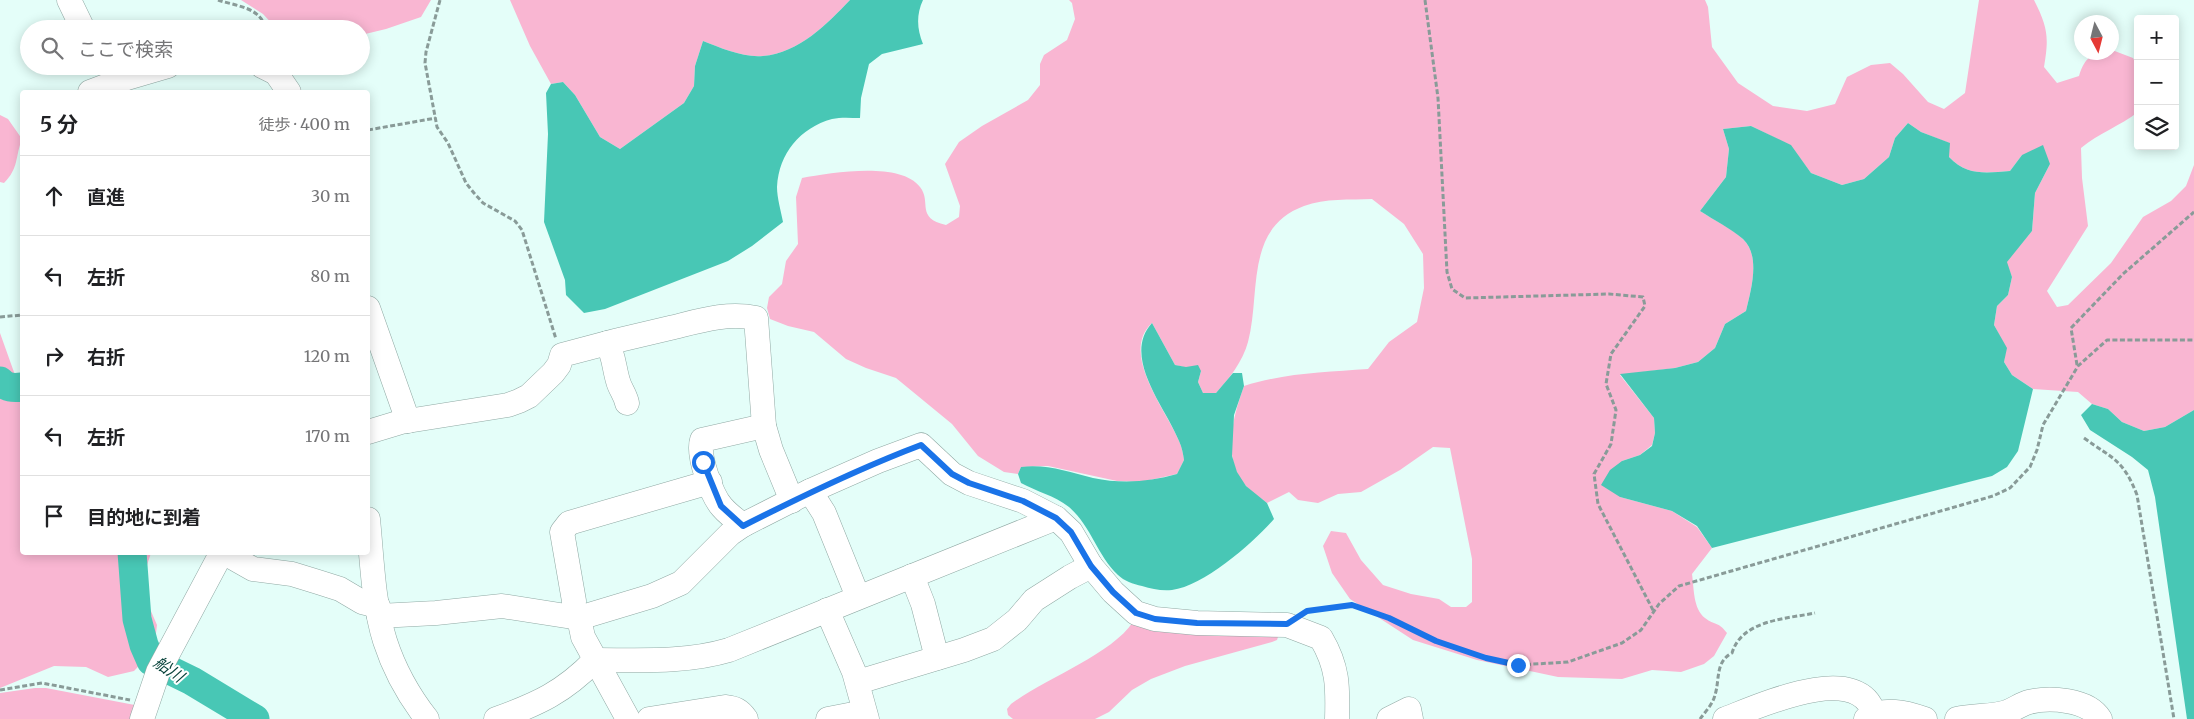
<!DOCTYPE html>
<html lang="ja">
<head>
<meta charset="utf-8">
<style>
	:root { --surface:#fff; --page:#f2f2f2; --text:#202124; --muted:#757577; --line:#e0e0e0 }
	body { margin:0; font-family:Merriweather,"Noto Sans JP",serif; background:var(--page); color:var(--text) }
	.controls { position:absolute; right:15px; top:15px; display:grid; overflow:hidden; border-radius:5px; box-shadow:0 2px 12px #0003 }
	.controls button { width:45px; height:45px; display:grid; place-items:center; padding:0; border:0; border-bottom:1px solid var(--line); background:var(--surface); color:var(--text); font:25px sans-serif }
	.compass { position:absolute; left:2074px; top:15px; width:45px; height:45px; border-radius:50%; background:var(--surface); box-shadow:0 2px 12px #0003; rotate:173deg }
	.stop { position:absolute; width:15px; height:15px; margin:-11px; border:4px solid #1a73e8; border-radius:50%; background:#fff }
	.stop.end { background:#1a73e8; border-color:#fff; box-shadow:0 1px 5px #0008 }
	.list { margin:0; padding:0; list-style:none }
	h2 { display:flex; justify-content:space-between; align-items:center; height:65px; margin:0; padding:0 20px; font-size:21px }
	h2 small { font-size:16px; font-weight:400; color:var(--muted) }
	.list li { display:grid; grid-template-columns:32px 1fr auto; gap:15px; align-items:center; box-sizing:border-box; height:80px; padding:0 20px; border-top:1px solid var(--line) }
	.list b { display:block; font-size:19px; white-space:nowrap }
	.list em { font-size:16px; font-style:normal; color:var(--muted) }
	.icon { flex:none; width:28px; height:28px; fill:none; stroke:currentColor; stroke-width:2; stroke-linecap:round; stroke-linejoin:round }
	.map { position:relative; flex:none; width:2194px; height:719px; overflow:hidden }
	.search { position:absolute; background:var(--surface); box-shadow:0 2px 12px #0003; left:20px; top:20px; width:350px; height:55px; display:flex; align-items:center; gap:12px; box-sizing:border-box; padding:0 18px; border-radius:28px; color:var(--muted); font-size:19px }
	.panel { position:absolute; background:var(--surface); box-shadow:0 2px 12px #0003; left:20px; top:90px; width:350px; height:465px; border-radius:5px }
	.map>svg:first-child { display:block }
	.green { fill:#f9b6d2 }
	.water { fill:#48c7b5 }
	.lines { fill:none; stroke-linecap:round; stroke-linejoin:round }
	.river { stroke:#48c7b5; stroke-width:29 }
	.minor-casing { stroke:#90a9a4; stroke-width:25 }
	.path { stroke:#899b98; stroke-width:3; stroke-dasharray:5 2.5; stroke-linecap:butt }
	.minor { stroke:#fff; stroke-width:24 }
	.route { stroke:#1a73e8; stroke-width:6 }
	.labels { text-anchor:middle; dominant-baseline:central; stroke-width:4; stroke-linejoin:round; paint-order:stroke }
	.water-label { font-size:16px; font-style:italic; fill:#09433b; stroke:#fff }
</style>
</head>
<body>
<div class="map">
<svg width="2194" height="719" viewBox="0 0 2194 719">
	<rect width="100%" height="100%" fill="#e4fef9"/>
	<g class="green">
		<polygon points="241,0 431,0 421,17 386,29 361,35 361,29 277,29 263,14"/>
		<path d="M510,0h340c-23,24 -51,53 -87,56 -19,2 -42,-8 -60,-15l-8,25 -1,20 -10,17 -64,46 -20,-12 -25,-42 -12,-13 -12,2 -21,-38z"/>
		<path d="M1069,0h636l3,7 4,40 26,36 35,23 34,5 28,-7 12,-27 24,-12 19,-2 13,11 25,28 16,7 21,-16 14,-93h55c14,28 15,37 10,67l13,16 22,-7c6,-19 12,-23 33,-24v-2l21,8 5,9v45c-18,14 -39,21 -57,36l1,30 6,48 -41,65 10,16 11,-2 43,-42 32,-46 28,-16 15,-15 8,-21v245l-29,17 -21,4 -22,-9 -14,-13 -16,-5 -14,-12 -45,-3 -21,-14 -8,-13 2,-14 -12,-23 3,-19 11,-11 4,-18 -6,-15 26,-31 3,-38 15,-29 -28,-9 -12,16c-24,2 -43,5 -61,-14v-14l-28,-11 -13,-9 -13,15 -6,19 -25,22 -22,6 -31,-12 -21,-28 -39,-19 -28,3 6,20 -3,28 -26,34c14,9 31,17 43,28 18,17 8,51 3,72l-21,13 -10,24 -17,14 -23,6 -55,7 34,43 1,15 -3,12 -12,10 -18,6 -2,36 52,14 25,16 15,21 -20,26c2,14 1,35 13,44 10,8 13,3 22,15l-13,23 -10,8 -23,8 -29,-2 -30,9 -64,-2 -81,-17 -64,-20 -63,-41 -18,-26 -9,-27 8,-15 15,2 15,27 22,25 28,9 28,5 12,8h15l6,-5v-43l-22,-111 -17,-1 -33,23 -39,22 -23,2 -20,9 -20,-3 -9,-8 -22,11c-7,-5 -15,-11 -21,-17 -25,-28 -13,-69 -2,-100 40,-13 82,-14 124,-17l21,-27 28,-20 7,-34 -1,-34 -19,-30 -32,-25c-22,1 -47,-1 -68,7 -60,22 -43,88 -56,136 -5,19 -19,37 -32,51h-13l-5,-11 3,-11 -26,-6 -23,-42c-33,30 15,88 27,118 3,6 4,13 5,19l-7,14 -36,8 -24,-1 -69,-15 -27,1 -3,7 -14,-2 -26,-16 -26,-32 -56,-46 -30,-10 -20,-9 -32,-27 -26,-6 -18,-7 -3,-11 2,-11 13,-13 4,-23 12,-17 -2,-47 6,-19c29,-5 98,-17 118,9 12,15 -5,31 26,38l13,-8 1,-11 -15,-42 14,-22 23,-16 46,-26 12,-15v-21l4,-9 23,-15 8,-21 -3,-16z"/>
		<path d="M0,115l8,4 14,20c-7,18 -3,29 -18,44l-4,-1z"/>
		<polygon points="0,333 15,375 22,375 22,552 151,553 142,580 147,602 157,625 154,650 134,671 108,677 86,667 54,666 0,688"/>
		<path d="M1133,622l143,10 2,5 -1,3 -5,2 -87,24 -34,13 -19,11 -23,22 -14,7h-82l-5,-4 -1,-6 4,-5c33,-25 100,-49 122,-82z"/>
		<polygon points="35,688 46,688 140,706 137,719 0,719 0,693"/>
	</g>
	<g class="water">
		<path d="M850,0h73c-7,15 -6,29 0,44l-41,10 -13,10 -8,34 -1,20c-9,0 -19,-1 -28,1 -32,9 -53,34 -55,68 0,11 4,24 6,35l-31,24 -24,15 -123,48 -21,4 -18,-18 -1,-15 -21,-58 4,-88 -2,-41 5,-9 12,-2 12,13 25,42 20,12 64,-46 10,-17 1,-20 8,-25c18,7 41,17 60,15 36,-3 64,-32 87,-56z"/>
		<path d="M1908,123l13,9 29,11 -1,14c18,19 37,16 61,14l12,-16 21,-10 7,19 -15,29 -3,38 -25,31 5,15 -4,18 -11,11 -3,19 13,23 -3,14 8,13 21,14 -15,62 -11,16 -15,9 -280,72 -15,-22 -25,-15 -52,-14 -19,-12 9,-15 12,-9 18,-6 12,-9 3,-13 -1,-15 -34,-44 55,-6 23,-6 17,-14 10,-24 21,-13c5,-21 15,-55 -3,-72 -13,-11 -29,-19 -43,-28l26,-34 3,-28 -6,-20 28,-3 40,19 20,28 31,12 22,-6 25,-22 6,-19z"/>
		<path d="M1152,323l23,42 11,2 12,-2 3,6 -3,11 5,11h13l17,-20h9l2,13 -10,29 -2,41 5,16 9,14 21,17 7,16c-21,24 -70,67 -102,71 -11,1 -20,-1 -30,-4 -9,-2 -18,-5 -24,-11 -21,-20 -27,-49 -49,-68 -15,-12 -32,-15 -48,-24l-3,-9 3,-7c26,-3 48,5 72,11 29,6 56,4 84,-4l7,-14c-1,-6 -2,-13 -5,-19 -13,-33 -58,-84 -27,-118z"/>
		<polygon points="2092,404 2108,409 2122,422 2144,431 2165,427 2194,410 2194,719 2187,719 2155,497 2148,470 2132,457 2090,430 2081,415"/>
	</g>
	<g class="lines">
		<g class="river">
			<path d="M0,381c7,7 13,7 22,6"/>
			<polyline points="132,552 137,619 144,645 151,661 192,681 255,719"/>
		</g>
		<g class="minor-casing">
			<g id="minor">
				<polyline points="69,0 83,29"/>
				<polyline points="262,66 276,73 289,92"/>
				<polyline points="90,92 127,78 168,66"/>
				<polyline points="368,308 408,421"/>
				<path d="M607,343c7,12 7,25 11,38 2,8 7,13 9,22"/>
				<path d="M368,432l33,-10 107,-17 11,-4 10,-5 24,-23 6,-8 3,-10c36,-10 72,-19 108,-27 29,-7 56,-16 86,-10l8,108 7,24 21,51"/>
				<polyline points="810,491 824,513 858,597"/>
				<path d="M368,519c4,40 5,84 17,122 9,28 24,55 42,78"/>
				<path d="M743,525c-7,-5 -15,-11 -21,-18 -10,-11 -25,-52 -20,-67l62,-14"/>
				<polyline points="223,552 253,569 292,574 318,582 340,589 362,602 378,606"/>
				<polyline points="912,576 923,604 937,658"/>
				<polyline points="827,610 854,672 867,719"/>
				<path d="M379,616l57,-3 66,-7 77,12 73,-22 29,-13 49,-49 13,-9 67,-34 68,-30 43,-16 31,29 17,9 54,18 33,17 15,14 20,34 22,26 23,21 19,6 42,4 90,2 34,13c17,29 17,48 16,81"/>
				<polyline points="573,617 574,601 562,532 569,523 710,482"/>
				<polyline points="579,618 583,637 628,719"/>
				<polyline points="858,682 964,650 993,639 1017,620 1034,600 1070,577 1091,566"/>
				<polyline points="142,719 158,672 222,552"/>
				<path d="M496,719c42,-15 68,-27 99,-59 46,0 90,3 134,-10l327,-132"/>
				<path d="M649,719l76,-12c10,1 15,3 21,12"/>
				<polyline points="828,719 864,712"/>
				<polyline points="1389,719 1409,709 1411,719"/>
				<path d="M1725,719c34,-13 134,-59 149,-5"/>
				<path d="M1866,719c19,-12 39,-7 59,0"/>
				<path d="M1957,719c16,-4 35,-2 50,-7 8,-3 14,-8 22,-10 20,-5 59,-3 71,17"/>
			</g>
		</g>
		<g class="path">
			<path d="M218,0c17,6 44,7 47,29"/>
			<polyline points="440,0 426,52 425,63 437,127 448,143 466,183 474,193 483,203 515,221 522,230 556,339"/>
			<polyline points="1425,0 1438,98 1447,272 1452,289 1465,298 1609,294 1643,297 1645,306 1611,354 1606,384 1616,410 1611,444 1594,474 1598,504 1654,612"/>
			<polyline points="368,130 436,118"/>
			<polyline points="0,317 22,315"/>
			<polyline points="2077,365 2071,328 2123,274 2194,212"/>
			<path d="M2084,438c29,21 39,21 53,57l37,224"/>
			<polyline points="1305,612 1352,605 1389,618 1436,641 1486,658 1518,665 1568,662 1622,643 1641,630 1659,604 1679,586 1993,496 2010,488 2030,467 2037,450 2043,425 2078,366 2107,340 2194,340"/>
			<polyline points="0,690 42,683 130,700"/>
			<path d="M1700,719c5,-7 13,-15 15,-24 5,-16 0,-33 17,-42 10,-33 53,-34 83,-40"/>
		</g>
		<use href="#minor" class="minor"/>
	</g>
	<g class="lines">
		<path class="route" d="M703,462l18,44 22,20c59,-30 117,-58 178,-81l31,29 17,9 54,18 33,17 15,14 20,34 22,26 23,21 19,6 42,4 90,1 20,-13 45,-6 37,13 47,23 50,17 32,7"/>
	</g>
	<g class="labels">
		<g class="water-label">
			<text transform="translate(169 669) rotate(34)">船川</text>
		</g>
	</g>
</svg>
<div class="controls">
<button>+</button>
<button>−</button>
<button><svg class="icon" aria-label="layers" viewBox="0 0 24 24"><path d="M12 4l9 5-9 5-9-5zM3 14l9 5 9-5"/></svg></button>
</div>
<svg class="compass" viewBox="-18 -18 36 36"><path d="M0-13l5 13h-10z" fill="#e53935"/><path d="M0 13l5-13h-10z" fill="#757577"/></svg>
<div class="stop" style="left:703px;top:462px"></div>
<div class="stop end" style="left:1518px;top:665px"></div>
<div class="search"><svg class="icon" aria-label="search" viewBox="0 0 24 24"><circle cx="10" cy="10" r="6"/><path d="M15 15l6 6"/></svg>ここで検索</div>
<section class="panel">
<h2>5 分<small>徒歩 · 400 m</small></h2>
<ul class="list">
<li><svg class="icon" aria-label="ahead" viewBox="0 0 24 24"><path d="M12 20V5M6 11l6-6 6 6"/></svg><div><b>直進</b></div><em>30 m</em></li>
<li><svg class="icon" aria-label="left" viewBox="0 0 24 24"><path d="M17 20v-9H6M10 6l-5 5 5 5"/></svg><div><b>左折</b></div><em>80 m</em></li>
<li><svg class="icon" aria-label="right" viewBox="0 0 24 24"><path d="M7 20v-9h11M14 6l5 5-5 5"/></svg><div><b>右折</b></div><em>120 m</em></li>
<li><svg class="icon" aria-label="left" viewBox="0 0 24 24"><path d="M17 20v-9H6M10 6l-5 5 5 5"/></svg><div><b>左折</b></div><em>170 m</em></li>
<li><svg class="icon" aria-label="arrive" viewBox="0 0 24 24"><path d="M6 21V4h12l-3 4 3 4H6"/></svg><div><b>目的地に到着</b></div></li>
</ul>
</section>
</div>
</body>
</html>
